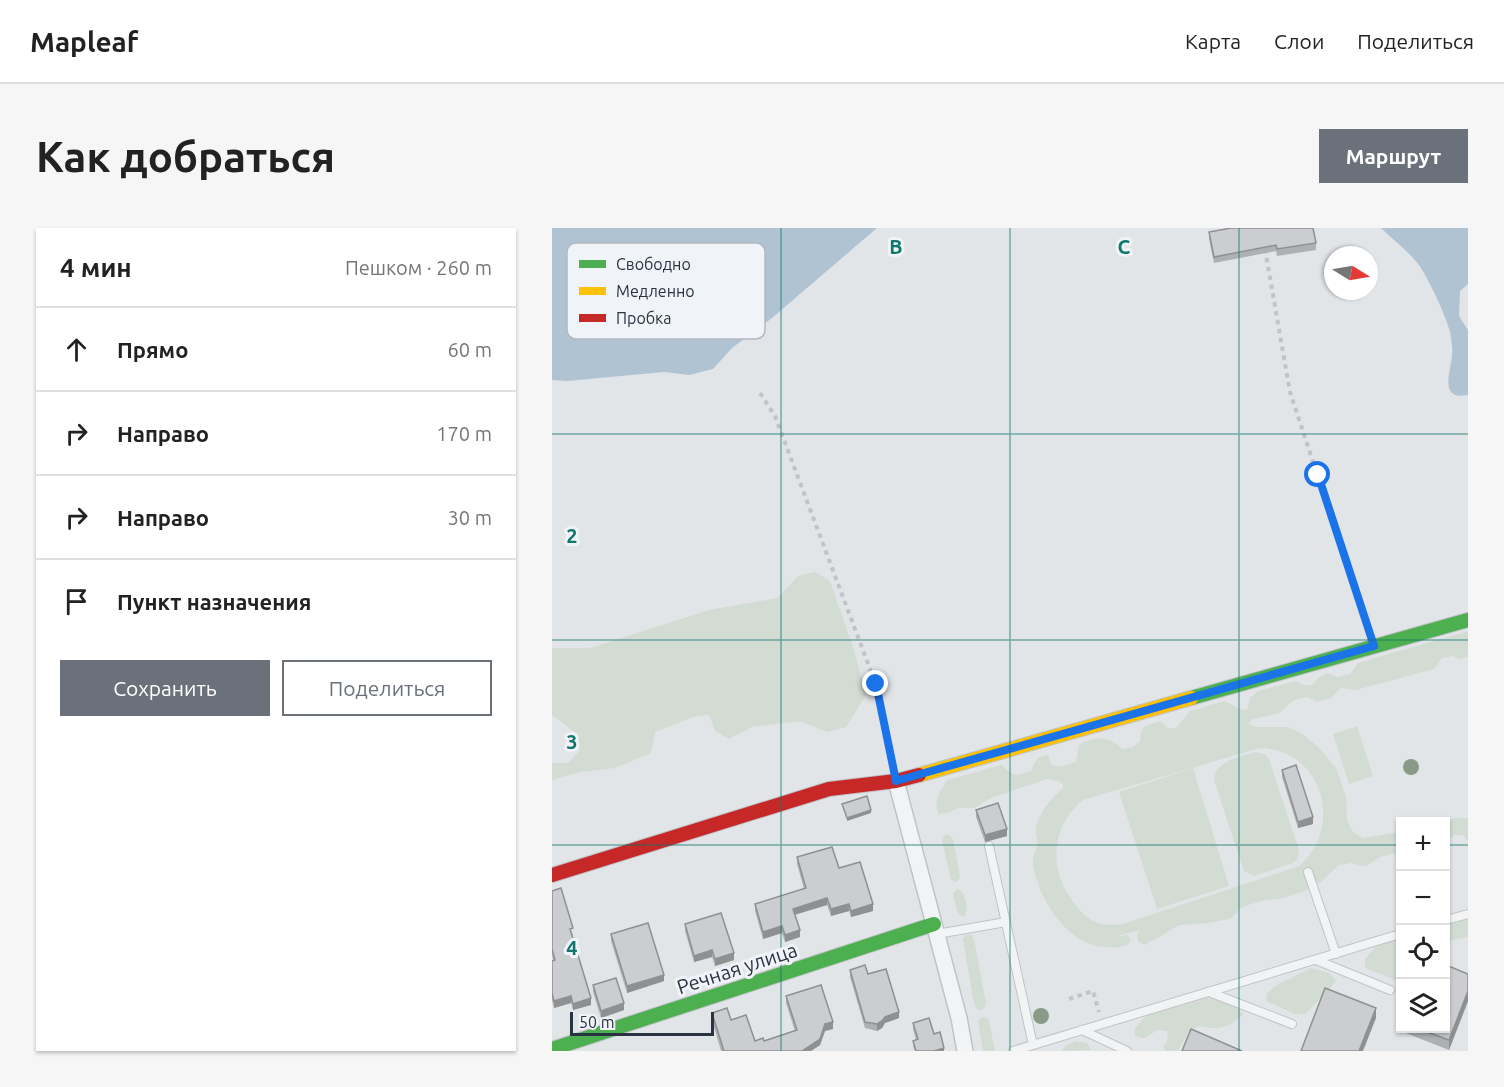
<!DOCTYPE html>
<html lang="ru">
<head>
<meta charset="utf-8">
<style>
	:root { --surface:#fff; --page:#f6f6f6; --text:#222; --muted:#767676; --line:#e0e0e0; --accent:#6a717b }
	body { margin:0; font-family:Ubuntu,sans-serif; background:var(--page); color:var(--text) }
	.controls { position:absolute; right:18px; bottom:18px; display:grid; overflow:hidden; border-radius:0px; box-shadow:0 2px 4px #0004 }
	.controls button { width:54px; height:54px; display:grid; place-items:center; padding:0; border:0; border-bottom:2px solid var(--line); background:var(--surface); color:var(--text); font:30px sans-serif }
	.compass { position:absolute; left:772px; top:18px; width:54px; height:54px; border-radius:50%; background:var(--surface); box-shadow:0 2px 4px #0004; rotate:101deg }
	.scale { position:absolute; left:18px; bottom:15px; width:144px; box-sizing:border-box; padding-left:6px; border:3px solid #293341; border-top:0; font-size:16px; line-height:21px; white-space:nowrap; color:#293341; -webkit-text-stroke:4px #f0f3f7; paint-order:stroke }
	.stop { position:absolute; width:18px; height:18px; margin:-14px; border:4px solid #1a73e8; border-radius:50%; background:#fff }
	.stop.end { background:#1a73e8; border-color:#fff; box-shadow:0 2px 6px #0008 }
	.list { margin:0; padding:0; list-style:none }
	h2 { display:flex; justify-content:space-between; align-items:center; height:78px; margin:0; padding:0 24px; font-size:26px }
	h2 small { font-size:20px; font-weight:400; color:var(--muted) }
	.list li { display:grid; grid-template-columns:39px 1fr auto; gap:18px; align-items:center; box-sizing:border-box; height:84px; padding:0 24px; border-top:2px solid var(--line) }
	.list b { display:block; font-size:22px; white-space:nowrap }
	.list em { font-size:20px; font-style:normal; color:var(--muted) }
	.actions { display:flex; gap:12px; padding:18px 24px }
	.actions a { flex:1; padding:14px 0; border:2px solid var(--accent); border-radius:0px; text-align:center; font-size:21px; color:var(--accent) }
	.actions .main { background:var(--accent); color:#fff }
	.icon { flex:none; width:33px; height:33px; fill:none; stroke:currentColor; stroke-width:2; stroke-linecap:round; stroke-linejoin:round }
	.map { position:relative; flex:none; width:916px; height:823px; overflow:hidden; border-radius:0px }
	header { display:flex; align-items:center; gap:36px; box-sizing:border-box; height:84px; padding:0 30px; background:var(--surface); border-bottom:2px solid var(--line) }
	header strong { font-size:28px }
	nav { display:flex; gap:33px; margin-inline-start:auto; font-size:21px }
	.intro { display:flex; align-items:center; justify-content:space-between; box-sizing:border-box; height:144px; padding:0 36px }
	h1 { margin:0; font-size:42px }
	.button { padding:15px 27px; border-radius:0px; background:var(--accent); color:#fff; font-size:21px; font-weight:700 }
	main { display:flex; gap:36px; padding:0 36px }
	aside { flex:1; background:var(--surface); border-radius:0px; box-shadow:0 2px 4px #0004 }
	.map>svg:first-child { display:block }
	.green { fill:#d3dcd3; fill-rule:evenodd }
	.water { fill:#b0c3d3 }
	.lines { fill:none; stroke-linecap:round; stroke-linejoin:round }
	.lane-casing { stroke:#c0c3c6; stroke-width:10 }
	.street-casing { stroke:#c0c3c6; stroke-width:18 }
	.fast-casing { stroke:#c0c3c6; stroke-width:16 }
	.slow-casing { stroke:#c0c3c6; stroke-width:16 }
	.jam-casing { stroke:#c0c3c6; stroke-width:16 }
	.path { stroke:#c1c3c8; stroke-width:4; stroke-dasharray:4.5 4.5; stroke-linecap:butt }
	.lane { stroke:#f2f3f4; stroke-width:8 }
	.street { stroke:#f2f3f4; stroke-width:15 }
	.fast { stroke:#4caf50; stroke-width:14 }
	.slow { stroke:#ffc107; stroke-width:14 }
	.jam { stroke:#c62828; stroke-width:14 }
	.tree { fill:#899a86 }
	.wall { fill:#afb0b3 }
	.shaded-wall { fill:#8e9092 }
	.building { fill:#cbcdd0; stroke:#8e9092; stroke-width:1.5 }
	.route { stroke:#1a73e8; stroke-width:8 }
	.grid { fill:none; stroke:#0f766e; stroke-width:1.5; stroke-opacity:0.55 }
	.labels { text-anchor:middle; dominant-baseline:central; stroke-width:6; stroke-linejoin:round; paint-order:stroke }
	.street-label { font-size:20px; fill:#293341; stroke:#f0f3f7 }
	.key { fill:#f0f3f7; stroke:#b4b9c0; stroke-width:1.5 }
	.key-label { font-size:16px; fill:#293341 }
	.grid-label { font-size:20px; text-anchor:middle; font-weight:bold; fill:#0f766e; stroke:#f0f3f7; stroke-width:6; stroke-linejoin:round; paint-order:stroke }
</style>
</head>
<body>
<header>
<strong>Mapleaf</strong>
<nav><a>Карта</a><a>Слои</a><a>Поделиться</a></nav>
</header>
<div class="intro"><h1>Как добраться</h1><a class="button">Маршрут</a></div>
<main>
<aside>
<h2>4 мин<small>Пешком · 260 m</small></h2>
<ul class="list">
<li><svg class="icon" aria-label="ahead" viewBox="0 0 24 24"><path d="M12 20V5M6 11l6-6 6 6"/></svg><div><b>Прямо</b></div><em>60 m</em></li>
<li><svg class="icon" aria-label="right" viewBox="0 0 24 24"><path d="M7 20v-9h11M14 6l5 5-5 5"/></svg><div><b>Направо</b></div><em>170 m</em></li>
<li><svg class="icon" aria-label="right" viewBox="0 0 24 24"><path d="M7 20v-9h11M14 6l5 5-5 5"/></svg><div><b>Направо</b></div><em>30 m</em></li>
<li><svg class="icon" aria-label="arrive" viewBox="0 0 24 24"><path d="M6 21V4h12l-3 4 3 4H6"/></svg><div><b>Пункт назначения</b></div></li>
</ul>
<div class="actions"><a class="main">Сохранить</a><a>Поделиться</a></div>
</aside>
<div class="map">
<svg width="916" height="823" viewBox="0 0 916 823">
	<rect width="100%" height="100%" fill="#e2e5e8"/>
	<g class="green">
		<polygon points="263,344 278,353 302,422 314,467 294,499 275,504 248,493 200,499 177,511 163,503 157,487 144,488 103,504 99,525 63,540 29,544 0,552 0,535 16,535 28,522 24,505 0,487 0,420 38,420 157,382 225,370 246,348"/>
		<path d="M916,403v26l-7,2 -9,-3 -10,2 -8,11 -78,21 -15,-2 -10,10 -14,4 -10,-5 -13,3 -15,13 -28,7 -2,4 6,3h33l15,7 17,15 16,19 10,28 1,25 6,11 10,6 37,-6v20l-20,5 -12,8 -8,1 -9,-3 -12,2 -18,17 -17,9 -20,7 -23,3 -19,6 -12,12 -22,4 -29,2 -16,10 -19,10 -6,-4 -1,-6 3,-5 -26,7 14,-2 3,6c-6,7 -15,7 -25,6 -38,0 -70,-51 -73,-85 -1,-6 4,-12 4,-18 1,-6 -2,-12 -1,-18 4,-15 16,-28 27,-38v-4l-5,-3 -11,-2 -56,19 -17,10h-15l-11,5 -9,1c-7,-11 1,-25 9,-34l53,-15c15,10 10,13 30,6 4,-11 6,-15 17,-16l4,10 10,2 14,-6 3,-16c17,-9 28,-10 43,4l11,-2 7,-6 1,-8 4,-7 15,-5 8,7h8l14,-17 35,-10 18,9 5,-2 2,-10 8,-7 38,-10 7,4h9l6,-7 9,-5 11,4 12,-3 8,-11zM708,520c62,1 85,79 39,118l-176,58c-25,4 -37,-4 -51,-24 -24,-31 -20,-75 11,-100z"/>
		<polygon points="805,498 821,548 797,556 781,506"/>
		<path d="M703,524l10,2 4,5 30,91 -2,10 -4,3 -39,13 -10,-5 -30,-91c1,-20 25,-22 41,-28z"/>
		<polygon points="641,540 677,658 605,681 567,564"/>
		<polygon points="904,590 916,590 916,614 911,607 903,607 894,614 894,594 890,593"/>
		<polygon points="393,607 397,607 401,611 408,648 406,653 403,654 399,652 390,612"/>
		<path d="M404,662h4c6,6 8,18 5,26l-3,1 -4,-3 -5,-20z"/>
		<polygon points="916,691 916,709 899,712 894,732 894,698"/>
		<polygon points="414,707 419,707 422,711 434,775 432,781 426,782 422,776 411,711"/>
		<polygon points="848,711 848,754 813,740 813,731 826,717"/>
		<path d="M759,740l18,5 7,8c-9,12 -20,21 -30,33h-11l-29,-13 1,-8 8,-7z"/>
		<path d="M654,770c14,2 29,4 37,17 -16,14 -24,15 -45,11l-10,7 -10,18h-12l-3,-4 5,-8 -1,-8 -9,-1 -14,8 -9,-2v-7l10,-13z"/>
		<polygon points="430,789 434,789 437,793 443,823 431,823 426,793"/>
		<polygon points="524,813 535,815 539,822 510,823 514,817"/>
	</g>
	<g class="water">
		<polygon points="0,0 325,0 220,90 180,120 161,141 137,147 112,144 15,153 0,152"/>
		<path d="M829,0h87v56l-8,7 -1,25 9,14v65c-30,6 -17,-24 -16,-40 1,-7 -1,-16 -2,-23 -5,-19 -19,-47 -29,-64 -10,-15 -27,-27 -40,-40z"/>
	</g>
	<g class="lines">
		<g class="lane-casing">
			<g id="lane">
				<polyline points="437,618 481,817"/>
				<polyline points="756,644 784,726"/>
				<polyline points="894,692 916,686"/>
				<polyline points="385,706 454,694"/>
				<polyline points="764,732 838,762"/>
				<polyline points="657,764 740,796"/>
				<polyline points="530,802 575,823"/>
				<polyline points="461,823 848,706"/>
			</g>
		</g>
		<g class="street-casing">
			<polyline id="street" points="344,553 407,790 413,823"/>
		</g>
		<g class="fast-casing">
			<g id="fast">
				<polyline points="639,470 916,392"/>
				<polyline points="0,821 382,696"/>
			</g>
		</g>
		<g class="slow-casing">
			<polyline id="slow" points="367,547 639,470"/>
		</g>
		<g class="jam-casing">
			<polyline id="jam" points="0,647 277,561 344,553 367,547"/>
		</g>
		<g class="path">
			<polyline points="713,21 738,164 816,401"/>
			<polyline points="208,165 223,188 324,457 340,535"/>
			<polyline points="517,771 541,763 547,784"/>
		</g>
		<use href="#lane" class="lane"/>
		<use href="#street" class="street"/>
		<use href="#fast" class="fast"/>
		<use href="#slow" class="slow"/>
		<use href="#jam" class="jam"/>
	</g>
	<g class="tree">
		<circle cx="859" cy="539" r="8"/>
		<circle cx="489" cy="788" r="8"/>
	</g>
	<g class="wall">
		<polygon points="657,4 764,15 764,22 725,28 724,23 662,35 657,11"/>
		<polygon points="730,542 761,596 746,600 730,549"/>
		<polygon points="424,582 455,608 433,614 424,589"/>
		<polygon points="245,629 287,640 321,683 299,689 297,683 279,688 275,677 243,687 248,709 233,714 230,705 211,711 203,683 203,676 252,661 245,636"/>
		<polygon points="0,663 21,707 20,707 39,777 21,782 19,775 2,780 0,772 0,733 1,732 0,727"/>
		<polygon points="133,696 182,732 163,738 160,729 142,734 133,703"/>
		<polygon points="59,706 112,753 75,765 59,713"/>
		<polygon points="298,742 316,746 347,790 333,795 330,800 325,803 313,800 298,749"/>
		<polygon points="916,746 916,773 897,822 846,802 846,792 849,785 849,801 894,801"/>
		<polygon points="41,757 72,782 49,790 41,764"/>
		<polygon points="234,768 281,801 273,803 268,817 259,823 169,823 160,792 160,785 179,792 203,813 212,813 243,803 234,775"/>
		<polygon points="361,795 382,806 392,823 363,823 361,818 361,813 364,812 361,801"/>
	</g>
	<g class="shaded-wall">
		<polygon points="319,582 319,585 295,593 295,590"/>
		<polygon points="761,589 761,596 746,600 746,594"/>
		<polygon points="455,601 455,608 433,614 433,607"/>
		<polygon points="275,670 275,677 241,687 241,681"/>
		<polygon points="297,676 297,683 279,688 279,681"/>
		<polygon points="321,676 321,683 299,689 299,683"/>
		<polygon points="230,698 230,705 211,711 211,704"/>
		<polygon points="248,702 248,709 233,714 233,707"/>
		<polygon points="160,722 160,729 142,734 142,728"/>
		<polygon points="182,725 182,732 163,738 163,731"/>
		<polygon points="112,747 112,753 75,765 75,758"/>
		<polygon points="916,763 916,773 897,822 897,812"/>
		<polygon points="19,768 19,775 2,780 2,773"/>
		<polygon points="39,770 39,777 21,782 21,776"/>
		<polygon points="72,775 72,782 49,790 49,783"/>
		<polygon points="824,780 824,790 811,823 807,823"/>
		<polygon points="347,784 347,790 333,795 330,800 325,803 325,796 333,789"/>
		<polygon points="281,794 281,801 273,803 268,817 259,823 249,823 273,796"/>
		<polygon points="392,820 392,823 382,823"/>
	</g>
	<g class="building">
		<polygon points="679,0 761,0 764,15 725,21 724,17 662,29 657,4"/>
		<polygon points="744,537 761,589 746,594 730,542"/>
		<polygon points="315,568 319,582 295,590 290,576"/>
		<polygon points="446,575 455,601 433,607 424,582"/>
		<polygon points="280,619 287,640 308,634 321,676 299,683 297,676 279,681 275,670 241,681 248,702 233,707 230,698 211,704 203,676 254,660 245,629"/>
		<polygon points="9,660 21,700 18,701 39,770 21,776 19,768 2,773 0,765 0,733 3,732 0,721 0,663"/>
		<polygon points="169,685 182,725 163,731 160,722 142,728 133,696"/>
		<polygon points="96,695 112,747 75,758 59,706"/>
		<polygon points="313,737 316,746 334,741 347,784 333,789 330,793 325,796 313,794 298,742"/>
		<polygon points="894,737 916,746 916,763 897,812 867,801 894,801"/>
		<polygon points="64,750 72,775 49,783 41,757"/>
		<polygon points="269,757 281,794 273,796 268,811 250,823 172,823 160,785 175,780 179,792 194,787 203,813 211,810 212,813 245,802 234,768"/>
		<polygon points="773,760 824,780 807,823 749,823"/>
		<polygon points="849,785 849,793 846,792"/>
		<polygon points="377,790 382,806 388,804 392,820 382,823 364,823 361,813 366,811 361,795"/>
		<polygon points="639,801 690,823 630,823"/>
	</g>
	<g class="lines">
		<polyline class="route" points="324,456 344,553 822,418 766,247"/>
	</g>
	<path class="grid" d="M229,0v823M458,0v823M687,0v823M0,206h916M0,412h916M0,617h848M894,617h22"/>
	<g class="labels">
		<g class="street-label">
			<text transform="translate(185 740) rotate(-18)">Речная улица</text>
		</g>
	</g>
	<rect x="15" y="15" width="198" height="96" rx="9" class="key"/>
	<rect x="27" y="32" width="27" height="8" fill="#4caf50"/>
	<rect x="27" y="59" width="27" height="8" fill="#ffc107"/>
	<rect x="27" y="86" width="27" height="8" fill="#c62828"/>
	<g class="key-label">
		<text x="64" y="42">Свободно</text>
		<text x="64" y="69">Медленно</text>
		<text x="64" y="96">Пробка</text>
	</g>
	<g class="grid-label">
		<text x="344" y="26">B</text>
		<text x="572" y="26">C</text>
		<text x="20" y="315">2</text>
		<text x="20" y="521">3</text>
		<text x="20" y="727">4</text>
	</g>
</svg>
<div class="controls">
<button>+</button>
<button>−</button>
<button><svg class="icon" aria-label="locate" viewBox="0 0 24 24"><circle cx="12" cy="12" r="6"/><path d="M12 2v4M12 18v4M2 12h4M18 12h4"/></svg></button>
<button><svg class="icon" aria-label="layers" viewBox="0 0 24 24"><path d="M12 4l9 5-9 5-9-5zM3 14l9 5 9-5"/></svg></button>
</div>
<svg class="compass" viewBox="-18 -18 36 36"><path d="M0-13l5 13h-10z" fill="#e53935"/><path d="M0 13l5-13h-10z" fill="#767676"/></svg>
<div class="scale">50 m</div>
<div class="stop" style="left:766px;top:247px"></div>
<div class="stop end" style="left:324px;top:456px"></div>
</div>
</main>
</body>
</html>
